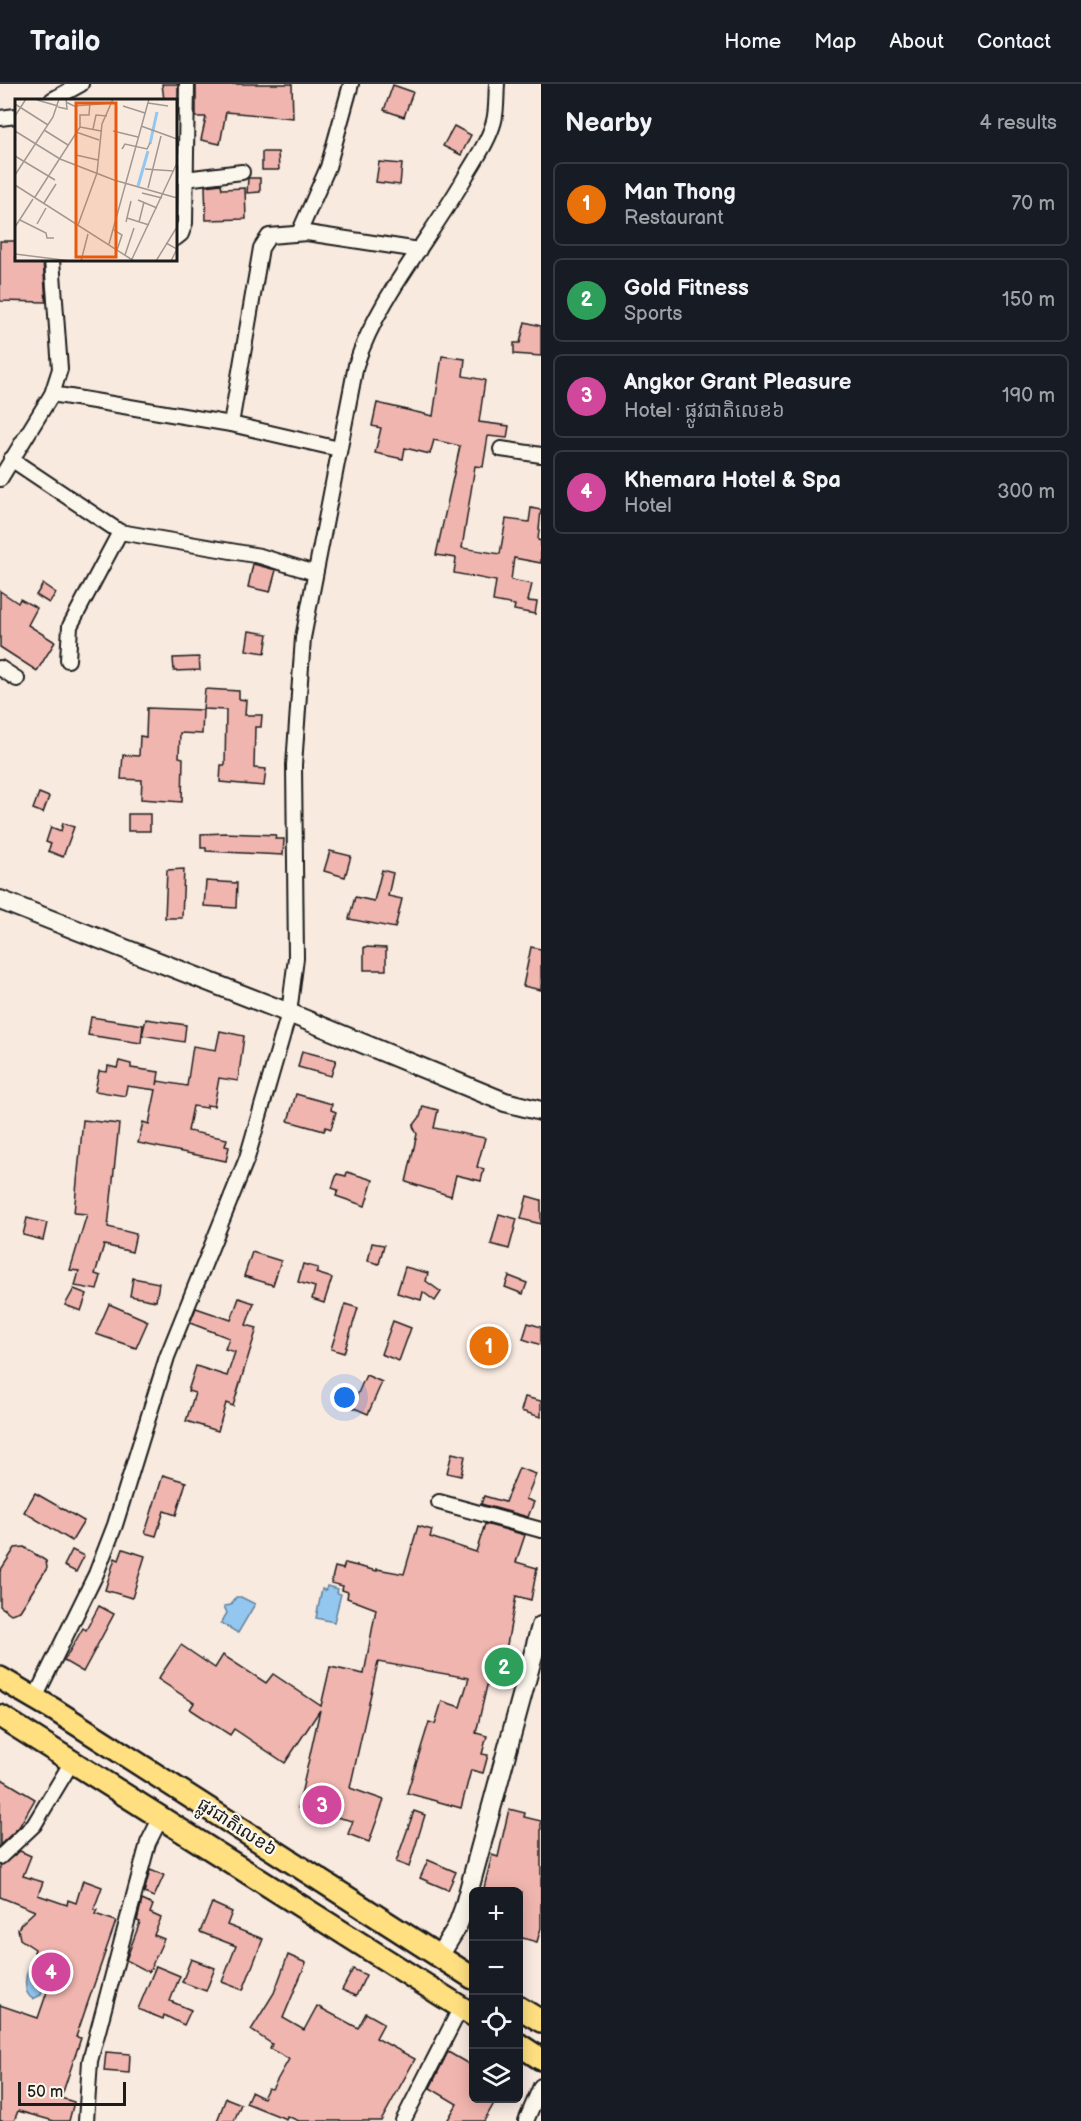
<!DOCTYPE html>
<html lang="en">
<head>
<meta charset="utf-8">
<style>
	:root { --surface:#171b24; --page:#20242c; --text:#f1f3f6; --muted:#9ea1a6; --line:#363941; --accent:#d1495b }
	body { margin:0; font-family:"Balsamiq Sans","Noto Sans Khmer",sans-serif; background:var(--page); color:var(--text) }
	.controls { position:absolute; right:18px; bottom:18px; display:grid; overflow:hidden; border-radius:9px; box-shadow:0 3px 15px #0003 }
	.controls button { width:54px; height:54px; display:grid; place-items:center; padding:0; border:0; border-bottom:2px solid var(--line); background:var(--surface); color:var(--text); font:30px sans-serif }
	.scale { position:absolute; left:18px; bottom:15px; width:108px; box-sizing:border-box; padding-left:6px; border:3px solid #1c1c1c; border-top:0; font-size:16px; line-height:21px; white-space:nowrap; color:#1c1c1c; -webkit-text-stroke:4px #fbf7ec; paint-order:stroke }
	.you { position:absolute; left:345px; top:1314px; width:21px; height:21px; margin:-15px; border:4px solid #fff; border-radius:50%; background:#1a73e8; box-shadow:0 0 0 9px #1a73e833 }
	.badge { display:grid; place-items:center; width:39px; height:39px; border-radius:50%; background:var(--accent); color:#fff; font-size:20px; font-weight:700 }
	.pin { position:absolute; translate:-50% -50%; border:3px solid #fff; box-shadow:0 2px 6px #0006 }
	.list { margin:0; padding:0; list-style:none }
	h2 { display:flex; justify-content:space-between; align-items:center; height:78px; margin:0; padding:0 24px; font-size:26px }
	h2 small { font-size:20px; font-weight:400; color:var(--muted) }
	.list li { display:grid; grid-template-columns:39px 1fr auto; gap:18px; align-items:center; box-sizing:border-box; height:84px; margin:0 12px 12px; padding:0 12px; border:2px solid var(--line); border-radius:9px }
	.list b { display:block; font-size:22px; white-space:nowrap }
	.list p { margin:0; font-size:20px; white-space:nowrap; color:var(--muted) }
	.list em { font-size:20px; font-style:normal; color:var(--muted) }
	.icon { flex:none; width:33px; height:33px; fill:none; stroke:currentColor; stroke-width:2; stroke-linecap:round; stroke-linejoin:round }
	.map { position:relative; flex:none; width:541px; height:2037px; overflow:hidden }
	header { display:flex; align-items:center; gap:36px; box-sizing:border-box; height:84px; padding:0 30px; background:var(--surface); border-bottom:2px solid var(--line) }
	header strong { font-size:28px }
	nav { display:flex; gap:33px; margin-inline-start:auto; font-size:21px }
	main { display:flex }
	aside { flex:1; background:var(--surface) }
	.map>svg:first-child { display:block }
	.water { fill:#93c7f0; stroke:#63839b; stroke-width:1.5 }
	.building { fill:#f0b5af; stroke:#1c1c1c; stroke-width:1.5 }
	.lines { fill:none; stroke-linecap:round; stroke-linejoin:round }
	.street-casing { stroke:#1c1c1c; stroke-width:18 }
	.secondary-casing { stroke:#1c1c1c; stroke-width:22 }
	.primary-casing { stroke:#1c1c1c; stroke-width:26 }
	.street { stroke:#fbf7ec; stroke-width:14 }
	.secondary { stroke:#fbf7ec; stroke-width:18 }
	.primary { stroke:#ffdf80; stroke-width:21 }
	.labels { text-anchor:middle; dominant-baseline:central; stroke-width:4.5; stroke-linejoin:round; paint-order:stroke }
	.street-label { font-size:18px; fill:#1c1c1c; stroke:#fbf7ec }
	.inset-river { fill:none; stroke:#93c7f0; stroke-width:3 }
	.inset-road { fill:none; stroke:#a19892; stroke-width:1.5 }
	.view { fill:#e8590c; fill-opacity:0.15; stroke:#e8590c; stroke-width:3 }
	.inset-edge { fill:none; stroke:#1c1c1c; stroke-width:3 }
</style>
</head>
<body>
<header>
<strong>Trailo</strong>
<nav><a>Home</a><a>Map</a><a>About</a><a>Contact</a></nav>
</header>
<main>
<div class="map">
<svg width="541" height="2037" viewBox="0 0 541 2037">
	<rect width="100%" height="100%" fill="#f9eae0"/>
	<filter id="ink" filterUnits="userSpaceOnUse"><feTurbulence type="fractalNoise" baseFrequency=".0167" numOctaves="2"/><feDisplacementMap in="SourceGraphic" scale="12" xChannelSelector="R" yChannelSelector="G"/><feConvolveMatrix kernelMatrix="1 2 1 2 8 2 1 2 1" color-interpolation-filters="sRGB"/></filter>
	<g filter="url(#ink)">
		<g class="water">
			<polygon points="327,1502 338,1505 337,1509 341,1510 334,1538 316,1534 322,1505 326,1506"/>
			<polygon points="236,1513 241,1513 255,1520 238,1549 221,1539 227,1529 224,1522 231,1521"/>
			<path d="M34,1879l10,3 2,7 -5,22 -8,4c-11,-6 -9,-29 1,-36z"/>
		</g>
		<g class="building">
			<polygon points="162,0 178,0 178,33 176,16 164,16"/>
			<polygon points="196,0 292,0 293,34 226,28 220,60 201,56 206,33 196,33"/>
			<polygon points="393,1 413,8 404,33 384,26"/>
			<polygon points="454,42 471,51 461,71 443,62"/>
			<polygon points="262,68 278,68 279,86 262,86"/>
			<polygon points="379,78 402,80 400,101 376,98"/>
			<polygon points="248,94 260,94 260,108 247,109"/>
			<polygon points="221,100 222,105 245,104 246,135 206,136 205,102"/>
			<polygon points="0,157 16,157 16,176 43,176 46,218 0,217"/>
			<polygon points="525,238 541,242 541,272 514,270 514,259 520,259"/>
			<polygon points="442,272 465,275 463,292 485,296 479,338 509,342 507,354 488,352 483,383 475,382 462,464 500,470 506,435 529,438 531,424 541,426 538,456 541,457 541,479 514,474 511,496 532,500 528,517 537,518 535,530 514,526 515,521 493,517 496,497 454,489 456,474 436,471 460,362 434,356 430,370 405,364 403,375 375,369 381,344 372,342 377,319 433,332"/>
			<polygon points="253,480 276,486 270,508 248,503"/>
			<polygon points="43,500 56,509 49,519 36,511"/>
			<polygon points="0,507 18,519 20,515 37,524 28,541 55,558 37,587 0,563"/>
			<polygon points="249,547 268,550 265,569 246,566"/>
			<polygon points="199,573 200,586 174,587 173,574"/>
			<polygon points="205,605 239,607 239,615 246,616 245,631 262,631 261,643 255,643 254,684 266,685 264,702 220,698 221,681 225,681 226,626 203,625"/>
			<polygon points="147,624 203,626 202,650 180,649 179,673 183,674 182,718 141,715 142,696 121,695 123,671 139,672 140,652 146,653"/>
			<polygon points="39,709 49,713 43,729 33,725"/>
			<rect x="128" y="730" width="22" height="17"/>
			<polygon points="63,739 74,743 63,773 48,767 51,760 46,758 51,743 61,747"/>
			<polygon points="226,749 276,751 275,755 284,755 283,771 206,767 206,764 201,764 201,750"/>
			<polygon points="330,767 351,772 345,793 324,787"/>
			<polygon points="184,785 182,834 165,834 167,786"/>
			<polygon points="382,786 393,789 388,812 402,815 395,844 349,835 355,813 374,817"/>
			<polygon points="206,797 237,799 236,824 204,822"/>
			<polygon points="364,863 386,864 386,886 364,886"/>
			<polygon points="531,863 541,865 541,906 523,902"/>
			<polygon points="91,933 143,941 141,959 88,951"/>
			<polygon points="146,935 186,941 184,958 142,951"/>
			<polygon points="220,947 244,952 238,997 219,994 214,1022 207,1021 207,1024 193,1022 188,1047 227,1055 225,1062 229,1063 226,1077 138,1059 143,1038 149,1040 156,1006 127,1002 125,1012 95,1007 99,987 107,988 108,982 117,984 119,977 131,980 131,984 159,988 157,1001 158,997 187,1002 193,962 216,966"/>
			<polygon points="302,967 336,976 331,992 298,983"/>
			<polygon points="296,1010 332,1020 331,1026 336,1028 331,1045 326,1043 324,1047 288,1037"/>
			<polygon points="423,1022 438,1026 434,1044 485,1054 477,1083 484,1085 481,1097 456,1091 451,1112 406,1098 417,1050 413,1042 420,1033"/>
			<polygon points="83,1036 119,1040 108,1143 136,1150 132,1168 104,1161 95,1190 101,1192 97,1206 75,1202 79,1187 70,1186 87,1130 74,1129"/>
			<polygon points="347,1088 373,1096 365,1122 336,1112 338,1106 332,1104 337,1090 346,1092"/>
			<polygon points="527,1112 541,1116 541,1140 521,1135"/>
			<polygon points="499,1130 517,1135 509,1165 491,1160"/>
			<polygon points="27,1134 47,1139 43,1156 23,1151"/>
			<polygon points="372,1159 384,1161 379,1180 368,1177"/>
			<polygon points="252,1168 281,1177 273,1201 244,1192"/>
			<polygon points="303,1180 318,1184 316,1189 332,1194 324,1219 312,1215 315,1203 298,1198"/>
			<polygon points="405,1183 428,1189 426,1197 441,1208 435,1217 423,1208 421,1216 397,1209"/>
			<polygon points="509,1192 527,1199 523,1210 505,1203"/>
			<polygon points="133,1194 159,1199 156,1217 130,1212"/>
			<polygon points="74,1205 87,1210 81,1227 65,1221"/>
			<polygon points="239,1214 254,1219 246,1241 257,1244 233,1322 226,1319 218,1347 186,1337 195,1309 188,1307 196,1282 227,1292 235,1268 225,1265 229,1254 190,1239 196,1224 231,1236"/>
			<polygon points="109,1220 148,1237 136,1264 96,1250"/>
			<polygon points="345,1220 358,1224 344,1269 331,1265"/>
			<polygon points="393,1237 411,1244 399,1277 381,1270"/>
			<polygon points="528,1239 541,1243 541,1261 523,1255"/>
			<polygon points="366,1291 382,1298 368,1330 352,1323"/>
			<polygon points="525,1313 541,1317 541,1333 521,1327"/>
			<polygon points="452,1369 465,1372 461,1392 447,1389"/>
			<polygon points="519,1384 536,1390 526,1415 534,1418 528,1433 481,1420 484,1412 505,1418"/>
			<polygon points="163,1391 186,1398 176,1431 164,1427 156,1452 145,1449"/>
			<polygon points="35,1409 84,1437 72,1457 24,1428"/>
			<polygon points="485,1440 525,1451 516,1478 537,1484 531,1516 516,1512 500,1599 488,1597 476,1649 487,1652 482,1670 488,1671 483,1689 471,1686 461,1724 407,1709 429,1638 435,1640 442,1617 460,1623 469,1594 378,1578 350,1704 384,1716 369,1758 348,1750 353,1737 298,1724 320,1626 285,1679 234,1645 230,1651 190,1625 194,1619 158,1595 181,1561 215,1584 223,1571 266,1599 273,1590 321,1622 330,1583 364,1590 376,1525 347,1514 348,1508 342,1506 343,1502 331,1499 335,1483 343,1485 345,1479 377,1487 377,1485 404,1490 418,1442 432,1446 430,1453 476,1468"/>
			<polygon points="24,1463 46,1477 47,1484 20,1527 11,1530 0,1522 0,1487 15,1464"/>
			<polygon points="123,1465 145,1472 132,1514 105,1506 115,1474 119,1476"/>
			<polygon points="72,1466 84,1472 76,1488 64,1482"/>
			<polygon points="99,1522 114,1530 83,1588 64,1577 83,1544 86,1546"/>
			<polygon points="0,1694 35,1715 19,1743 0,1761"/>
			<polygon points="509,1725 525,1729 524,1733 541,1737 541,1844 537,1858 519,1853 519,1820 522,1808 483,1808 492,1771 498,1773"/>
			<polygon points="414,1727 425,1731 409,1783 396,1778"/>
			<polygon points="20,1767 31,1772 23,1792 43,1798 38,1811 67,1821 68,1816 76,1819 83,1796 102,1803 94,1825 97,1826 95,1830 116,1837 76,1953 81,1954 61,2014 74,2018 69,2037 54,2037 18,2027 14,2037 0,2037 0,1921 38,1934 58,1876 34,1868 35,1865 20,1855 18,1845 21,1840 35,1827 0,1813 0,1782"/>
			<polygon points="428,1776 456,1788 448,1806 420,1794"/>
			<polygon points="150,1786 164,1791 154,1813 144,1809"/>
			<polygon points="142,1816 153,1821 150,1829 161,1834 154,1851 164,1855 149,1888 126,1876 140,1838 137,1837"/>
			<polygon points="212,1819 232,1828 227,1841 263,1855 243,1906 222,1898 236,1862 200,1848"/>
			<polygon points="288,1871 306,1879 283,1934 304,1946 317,1922 358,1944 366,1929 384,1939 376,1954 415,1975 381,2037 299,2037 287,2032 286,2035 246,2019 251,2008 263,2014 268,2004 272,2005 289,1975 270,1965 272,1960 251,1946 274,1909"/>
			<polygon points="191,1875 215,1884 206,1907 182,1898"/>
			<polygon points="156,1882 180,1892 170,1917 191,1926 184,1941 164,1931 163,1935 138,1925"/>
			<polygon points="353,1885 366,1891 356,1912 342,1906"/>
			<polygon points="106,1968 130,1970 129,1989 104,1987"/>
			<polygon points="448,1968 474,1983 474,2014 497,2014 484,2037 447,2037 457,2020 430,2004"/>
			<polygon points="226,2014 241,2020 234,2037 217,2037"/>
		</g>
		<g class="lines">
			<g class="street-casing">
				<g id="street">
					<polyline points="52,16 81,0"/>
					<polyline points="0,34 16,32"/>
					<polyline points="185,95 242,88"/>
					<polyline points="299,149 328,83 351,0"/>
					<polyline points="176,154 181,150 185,139 187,0"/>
					<polyline points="52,310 231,340 339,365"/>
					<polyline points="231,340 261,164 269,152 307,149 419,166"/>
					<polyline points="501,365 541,371"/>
					<polyline points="11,375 120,448 260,472 315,489"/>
					<polyline points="0,395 52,310 60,285 52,176"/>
					<polyline points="68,576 70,542 120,448"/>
					<polyline points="0,584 17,595"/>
					<polyline points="439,1418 541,1446"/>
					<path d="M35,1614l61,-124 19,-49 52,-168 80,-199 42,-145 7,-55 -2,-193 9,-127 53,-273c22,-68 76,-128 111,-191 10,-17 22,-34 27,-53 3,-12 2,-25 3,-37"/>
					<polyline points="0,1773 34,1741 73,1676"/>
					<polyline points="86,2037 90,1977 148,1759 161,1733"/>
					<polyline points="403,2037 461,1923"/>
					<polyline points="526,2037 541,2002"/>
				</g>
			</g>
			<g class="secondary-casing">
				<g id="secondary">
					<polyline points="0,816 289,929 505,1018 541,1027"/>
					<polyline points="439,1872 457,1843 464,1824 541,1542"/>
				</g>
			</g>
			<g class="primary-casing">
				<g id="primary">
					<polyline points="0,1594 53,1625 473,1894"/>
					<polyline points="0,1632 473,1931"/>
					<polyline points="518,1923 541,1937"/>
					<polyline points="518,1960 541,1975"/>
				</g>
			</g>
			<use href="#street" class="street"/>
			<use href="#secondary" class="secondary"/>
			<use href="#primary" class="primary"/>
		</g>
	</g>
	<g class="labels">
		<g class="street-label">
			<text transform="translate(237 1743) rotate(33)">ផ្លូវជាតិលេខ៦</text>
		</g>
	</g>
	<g transform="translate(15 15)">
		<rect width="162" height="162" fill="#f9eae0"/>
		<path class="inset-river" d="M135,45l7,-32M123,87l10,-35"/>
		<path class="inset-road" d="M22,1l21,6M51,3l8,4 39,-3M133,4l20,3M0,5l33,21M108,7l22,7M43,8l9,2 -1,-10M0,17l11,-17M126,27l36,13M65,28l21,4M78,30l3,-14 11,1M29,31l24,15M0,32l45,28 54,21 63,18M98,32l25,6M61,33l23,8M107,50l3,-5 22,5 3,-6M61,56l22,5M0,57l40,24M130,70l29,2M0,76l38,-58 6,-18M0,86l119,76M133,89l13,-52M127,94l20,5M20,98l45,-70v-12h9l1,-13M123,101l19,8M29,104l12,-19M112,119l22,7M5,121l26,13 1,5h7M111,123l5,-21M124,123l5,-20M22,125l9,-16M63,126l19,-52 5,-49 11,-25M0,128l18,-28M99,131l8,5 -5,15M151,144l11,6 -6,12M94,145l40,-145M0,155l56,7M110,156l9,-27M117,160l45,-96M66,162l7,-27M141,162l21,-34"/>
		<path class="view" d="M61,4h40v154h-40z"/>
		<rect width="162" height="162" class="inset-edge"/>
	</g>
</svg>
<div class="controls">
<button>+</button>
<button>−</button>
<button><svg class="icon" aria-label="locate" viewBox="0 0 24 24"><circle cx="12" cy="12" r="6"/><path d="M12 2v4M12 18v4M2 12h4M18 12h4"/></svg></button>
<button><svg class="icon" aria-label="layers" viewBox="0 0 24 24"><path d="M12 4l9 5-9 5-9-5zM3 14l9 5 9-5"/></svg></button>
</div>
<div class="scale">50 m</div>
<div class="you"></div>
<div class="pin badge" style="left:489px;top:1262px;background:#e8710a">1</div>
<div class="pin badge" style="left:504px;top:1583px;background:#2e9e5b">2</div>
<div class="pin badge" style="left:322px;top:1721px;background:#d1479c">3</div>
<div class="pin badge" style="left:51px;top:1888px;background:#d1479c">4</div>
</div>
<aside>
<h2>Nearby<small>4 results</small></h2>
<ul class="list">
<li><span class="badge" style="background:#e8710a">1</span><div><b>Man Thong</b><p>Restaurant</p></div><em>70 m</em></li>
<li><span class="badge" style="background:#2e9e5b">2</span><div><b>Gold Fitness</b><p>Sports</p></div><em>150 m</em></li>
<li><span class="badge" style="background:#d1479c">3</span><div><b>Angkor Grant Pleasure</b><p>Hotel · ផ្លូវជាតិលេខ៦</p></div><em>190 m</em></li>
<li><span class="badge" style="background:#d1479c">4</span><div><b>Khemara Hotel &amp; Spa</b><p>Hotel</p></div><em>300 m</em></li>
</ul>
</aside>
</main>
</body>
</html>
